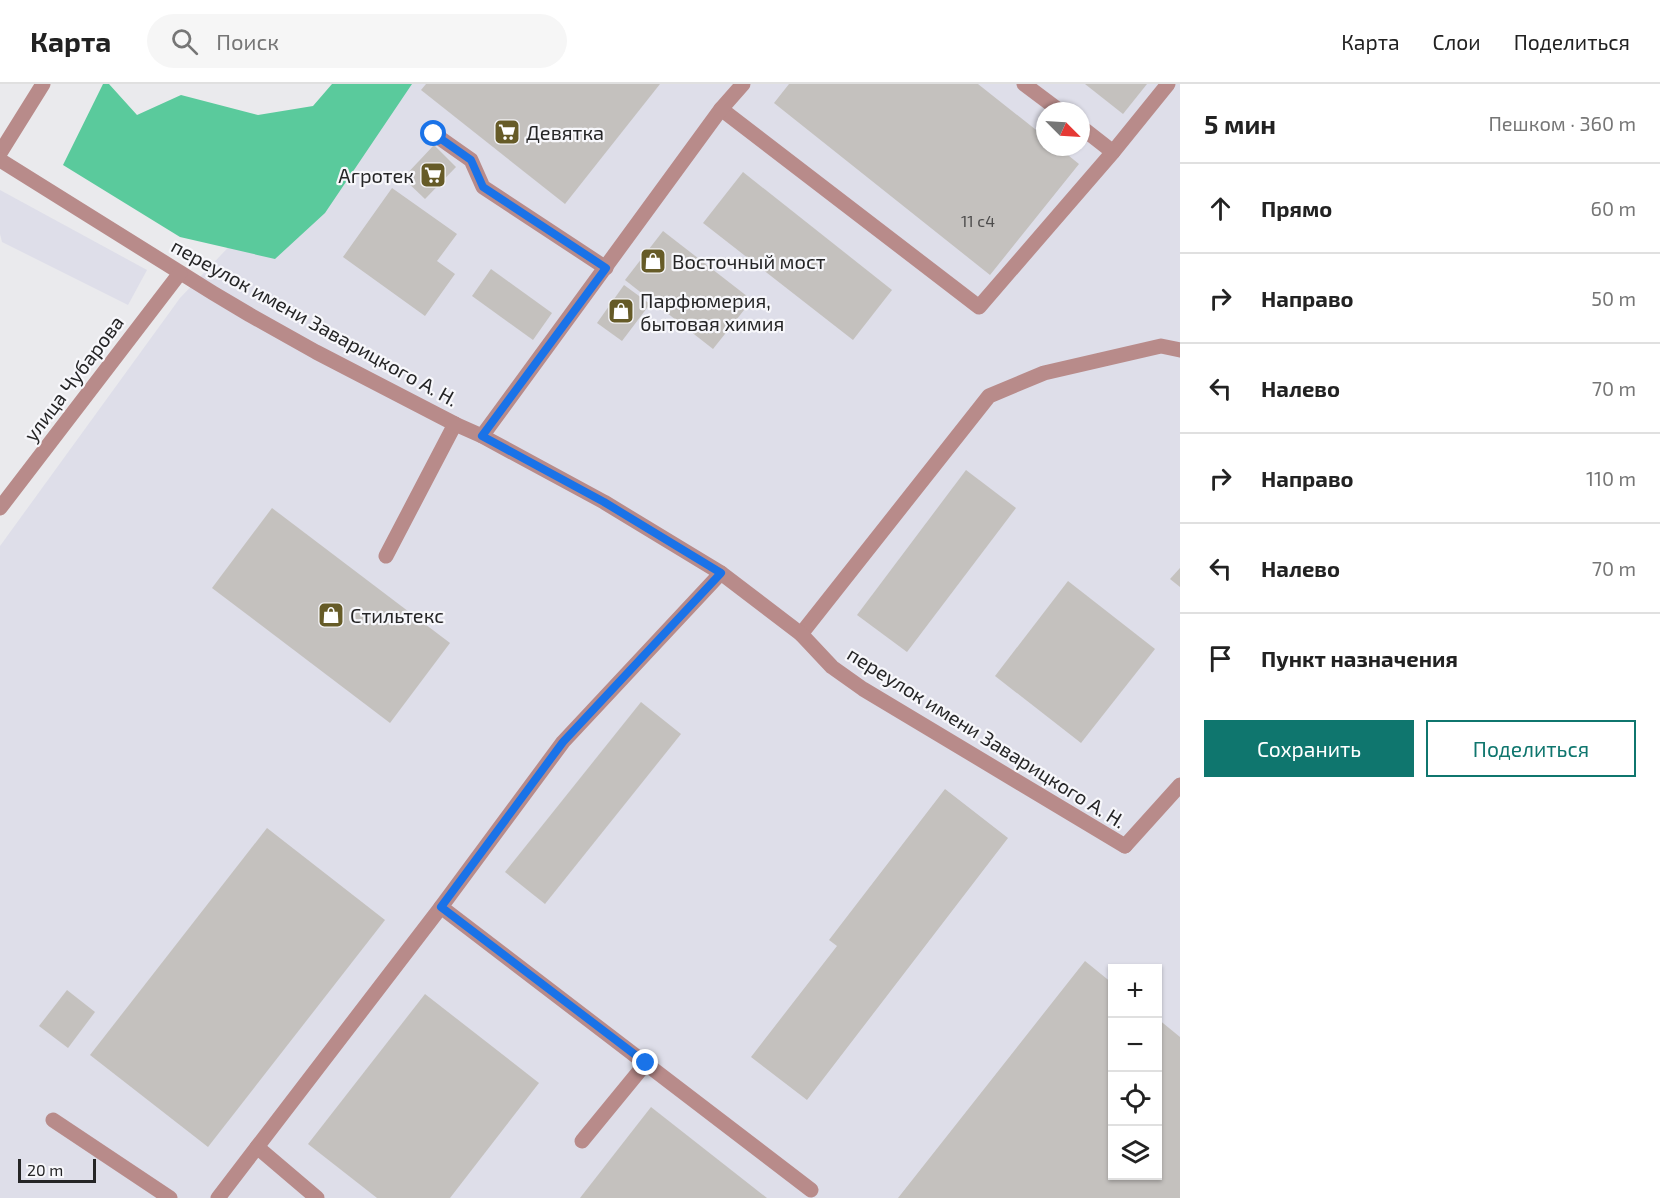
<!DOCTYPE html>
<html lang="ru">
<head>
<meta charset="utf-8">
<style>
	:root { --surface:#fff; --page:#f6f6f6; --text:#222; --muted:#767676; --line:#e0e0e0; --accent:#0f766e }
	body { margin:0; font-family:"Exo 2",sans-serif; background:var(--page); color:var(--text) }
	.controls { position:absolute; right:18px; bottom:18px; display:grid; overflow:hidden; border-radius:0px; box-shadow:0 2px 4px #0004 }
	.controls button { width:54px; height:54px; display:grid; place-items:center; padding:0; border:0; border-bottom:2px solid var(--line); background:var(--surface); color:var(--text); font:30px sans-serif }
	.compass { position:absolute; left:1036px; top:18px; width:54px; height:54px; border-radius:50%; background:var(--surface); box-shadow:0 2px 4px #0004; rotate:114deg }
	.scale { position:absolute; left:18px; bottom:15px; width:78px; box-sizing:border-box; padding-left:6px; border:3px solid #252526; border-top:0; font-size:16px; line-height:21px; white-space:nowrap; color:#252526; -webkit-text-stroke:4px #f7f7fb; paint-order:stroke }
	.stop { position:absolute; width:18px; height:18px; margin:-14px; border:4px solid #1a73e8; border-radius:50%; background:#fff }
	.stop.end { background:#1a73e8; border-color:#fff; box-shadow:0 2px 6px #0008 }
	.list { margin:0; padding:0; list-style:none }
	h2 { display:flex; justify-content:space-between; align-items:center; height:78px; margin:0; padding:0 24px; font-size:26px }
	h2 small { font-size:20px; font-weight:400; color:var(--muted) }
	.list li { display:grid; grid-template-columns:39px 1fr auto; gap:18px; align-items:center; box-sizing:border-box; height:90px; padding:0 24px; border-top:2px solid var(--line) }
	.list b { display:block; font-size:22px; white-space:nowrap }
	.list em { font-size:20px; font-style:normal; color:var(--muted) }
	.actions { display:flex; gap:12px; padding:18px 24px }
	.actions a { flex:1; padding:14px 0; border:2px solid var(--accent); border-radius:0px; text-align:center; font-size:21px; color:var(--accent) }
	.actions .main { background:var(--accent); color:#fff }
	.icon { flex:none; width:33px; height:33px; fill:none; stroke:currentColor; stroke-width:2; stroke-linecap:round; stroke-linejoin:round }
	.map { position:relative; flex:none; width:1180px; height:1114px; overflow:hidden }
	header { display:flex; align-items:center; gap:36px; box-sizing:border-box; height:84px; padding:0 30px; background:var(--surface); border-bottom:2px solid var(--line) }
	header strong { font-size:28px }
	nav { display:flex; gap:33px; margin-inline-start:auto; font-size:21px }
	.search { width:420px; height:54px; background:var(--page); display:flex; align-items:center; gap:15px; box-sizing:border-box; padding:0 21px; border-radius:33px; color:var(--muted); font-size:22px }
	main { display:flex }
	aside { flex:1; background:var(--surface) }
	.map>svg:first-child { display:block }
	.built { fill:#dedee9; fill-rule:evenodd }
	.forest { fill:#5aca9c }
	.building { fill:#c4c1be }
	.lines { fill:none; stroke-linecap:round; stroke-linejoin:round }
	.service { stroke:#b88b8a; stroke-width:15 }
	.minor { stroke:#b88b8a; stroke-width:15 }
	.route { stroke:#1a73e8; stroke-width:8 }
	.labels { text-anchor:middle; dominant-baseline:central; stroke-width:4.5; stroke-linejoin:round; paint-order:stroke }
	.number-label { font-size:16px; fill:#4d4c4c }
	.poi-label { font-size:20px; fill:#252526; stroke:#f7f7fb; text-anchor:start }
	.street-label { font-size:20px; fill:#252526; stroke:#f7f7fb }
</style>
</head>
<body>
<header>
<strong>Карта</strong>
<div class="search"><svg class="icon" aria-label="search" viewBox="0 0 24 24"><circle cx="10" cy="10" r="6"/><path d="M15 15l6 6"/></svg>Поиск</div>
<nav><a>Карта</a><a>Слои</a><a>Поделиться</a></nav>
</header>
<main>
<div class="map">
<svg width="1180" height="1114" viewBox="0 0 1180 1114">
	<rect width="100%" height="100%" fill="#eaeaed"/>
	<g class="built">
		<path d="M384,0h796v1114h-1180v-652l180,-248zM1045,27h36v36h-36zM1112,884h46v208h-46z"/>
		<polygon points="0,106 147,186 128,221 2,158 0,150"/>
	</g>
	<polygon class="forest" points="103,0 109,0 137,31 181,11 258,31 313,22 332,0 412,0 325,129 275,175 180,153 63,81"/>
	<g class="building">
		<polygon points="426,0 660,0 565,120 421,6"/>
		<polygon points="789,0 978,0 1045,53 1045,63 1058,63 1079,80 990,191 774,19"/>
		<polygon points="1085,0 1147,0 1123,30"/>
		<polygon points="434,61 456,83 425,115 403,94"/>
		<polygon points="743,88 892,206 853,256 703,139"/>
		<polygon points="392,104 457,150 437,177 455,190 425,232 343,173"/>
		<polygon points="663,147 752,216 713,265 625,196"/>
		<polygon points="491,185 552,229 533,256 472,212"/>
		<polygon points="624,201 650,220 622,257 597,239"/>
		<polygon points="966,386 1016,424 907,568 857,531"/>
		<polygon points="272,424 450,559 390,639 212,504"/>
		<polygon points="1180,484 1180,503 1170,495"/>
		<polygon points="1068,497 1155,565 1081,659 995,592"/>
		<polygon points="641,618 681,650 545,820 505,788"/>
		<polygon points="945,705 1008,754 807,1016 751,973 837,862 829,856"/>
		<polygon points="267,744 385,836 208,1063 90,971"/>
		<polygon points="1085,877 1112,899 1112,1092 1158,1092 1158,935 1180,953 1180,1114 898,1114"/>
		<polygon points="67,906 95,928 68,964 39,942"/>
		<polygon points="425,910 539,999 450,1114 377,1114 308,1060"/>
		<polygon points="651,1023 767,1114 580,1114"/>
	</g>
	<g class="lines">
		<g class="service">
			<polyline points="1024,0 1060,27"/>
			<polyline points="721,25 979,223 1113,68 1168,0"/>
			<polyline points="1081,43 1113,68"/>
			<polyline points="434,50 471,76 483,103 606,184"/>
			<polyline points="0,69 43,0"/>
			<polyline points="482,352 721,25 743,0"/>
			<polyline points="386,472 455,340"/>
			<polyline points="721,489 563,658 441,823 811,1106"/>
			<polyline points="801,550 989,312 1044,289 1161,262 1180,266"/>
			<polyline points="1125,762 1180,701"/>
			<polyline points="53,1036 170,1114"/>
			<polyline points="582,1057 646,979"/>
			<polyline points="257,1063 317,1114"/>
			<polyline points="218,1114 441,823"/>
		</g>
		<g class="minor">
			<polyline points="0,76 213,209 250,231 316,268 455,340 482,352 604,418 721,489 801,550 832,583 863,605 1125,762"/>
			<polyline points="0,424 180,189"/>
		</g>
	</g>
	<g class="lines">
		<polyline class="route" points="434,50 471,76 483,103 606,184 482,352 604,418 721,489 563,658 441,823 646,979"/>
	</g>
	<defs>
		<g id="supermarket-square" transform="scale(1.35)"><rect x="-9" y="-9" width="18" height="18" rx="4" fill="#665b27" stroke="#f7f7fb"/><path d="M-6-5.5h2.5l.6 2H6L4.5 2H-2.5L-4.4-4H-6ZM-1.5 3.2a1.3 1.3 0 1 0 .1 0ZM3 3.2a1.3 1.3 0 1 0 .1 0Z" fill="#fff"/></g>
		<g id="shop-square" transform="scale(1.35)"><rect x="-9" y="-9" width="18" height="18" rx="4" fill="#665b27" stroke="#f7f7fb"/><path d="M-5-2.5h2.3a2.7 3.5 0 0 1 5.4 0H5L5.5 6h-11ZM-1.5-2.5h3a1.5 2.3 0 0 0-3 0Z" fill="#fff"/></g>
	</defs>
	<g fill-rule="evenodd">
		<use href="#supermarket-square" x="507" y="48"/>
		<use href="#supermarket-square" x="433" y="91"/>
		<use href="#shop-square" x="653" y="177"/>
		<use href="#shop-square" x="621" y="227"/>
		<use href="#shop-square" x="331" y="531"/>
	</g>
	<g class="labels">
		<g class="number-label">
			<text x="978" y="136">11 с4</text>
		</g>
		<g class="poi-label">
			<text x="526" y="48">Девятка</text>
			<text x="414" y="91" text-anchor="end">Агротек</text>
			<text x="672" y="177">Восточный мост</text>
			<text x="640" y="216">Парфюмерия,<tspan x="640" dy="23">бытовая химия</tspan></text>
			<text x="350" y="531">Стильтекс</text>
		</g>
		<g class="street-label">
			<text transform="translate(315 238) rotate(29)">переулок имени Заварицкого А. Н.</text>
			<text transform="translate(73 294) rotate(-53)">улица Чубарова</text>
			<text transform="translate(987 653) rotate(32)">переулок имени Заварицкого А. Н.</text>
		</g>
	</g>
</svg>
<div class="controls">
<button>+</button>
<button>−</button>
<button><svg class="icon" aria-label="locate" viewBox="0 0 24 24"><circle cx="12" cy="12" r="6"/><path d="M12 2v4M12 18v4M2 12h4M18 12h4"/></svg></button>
<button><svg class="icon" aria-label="layers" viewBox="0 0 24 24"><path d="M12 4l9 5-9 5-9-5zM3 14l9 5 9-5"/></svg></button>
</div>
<svg class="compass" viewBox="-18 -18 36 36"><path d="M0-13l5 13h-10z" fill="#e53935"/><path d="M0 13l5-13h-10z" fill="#767676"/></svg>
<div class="scale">20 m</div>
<div class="stop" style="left:434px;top:50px"></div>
<div class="stop end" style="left:646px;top:979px"></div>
</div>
<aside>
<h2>5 мин<small>Пешком · 360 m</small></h2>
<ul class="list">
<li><svg class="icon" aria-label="ahead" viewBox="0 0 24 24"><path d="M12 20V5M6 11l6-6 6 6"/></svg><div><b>Прямо</b></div><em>60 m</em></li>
<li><svg class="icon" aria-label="right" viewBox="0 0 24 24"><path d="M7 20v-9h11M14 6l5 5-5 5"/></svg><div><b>Направо</b></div><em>50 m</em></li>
<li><svg class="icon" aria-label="left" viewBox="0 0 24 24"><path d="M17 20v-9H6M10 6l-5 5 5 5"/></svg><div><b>Налево</b></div><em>70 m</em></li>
<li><svg class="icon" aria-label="right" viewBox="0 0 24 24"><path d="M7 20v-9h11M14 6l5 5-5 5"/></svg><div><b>Направо</b></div><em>110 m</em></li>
<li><svg class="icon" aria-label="left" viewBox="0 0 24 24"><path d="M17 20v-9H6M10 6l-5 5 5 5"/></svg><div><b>Налево</b></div><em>70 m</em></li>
<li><svg class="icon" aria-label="arrive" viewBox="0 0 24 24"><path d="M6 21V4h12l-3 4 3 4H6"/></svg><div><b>Пункт назначения</b></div></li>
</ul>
<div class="actions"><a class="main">Сохранить</a><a>Поделиться</a></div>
</aside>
</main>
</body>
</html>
